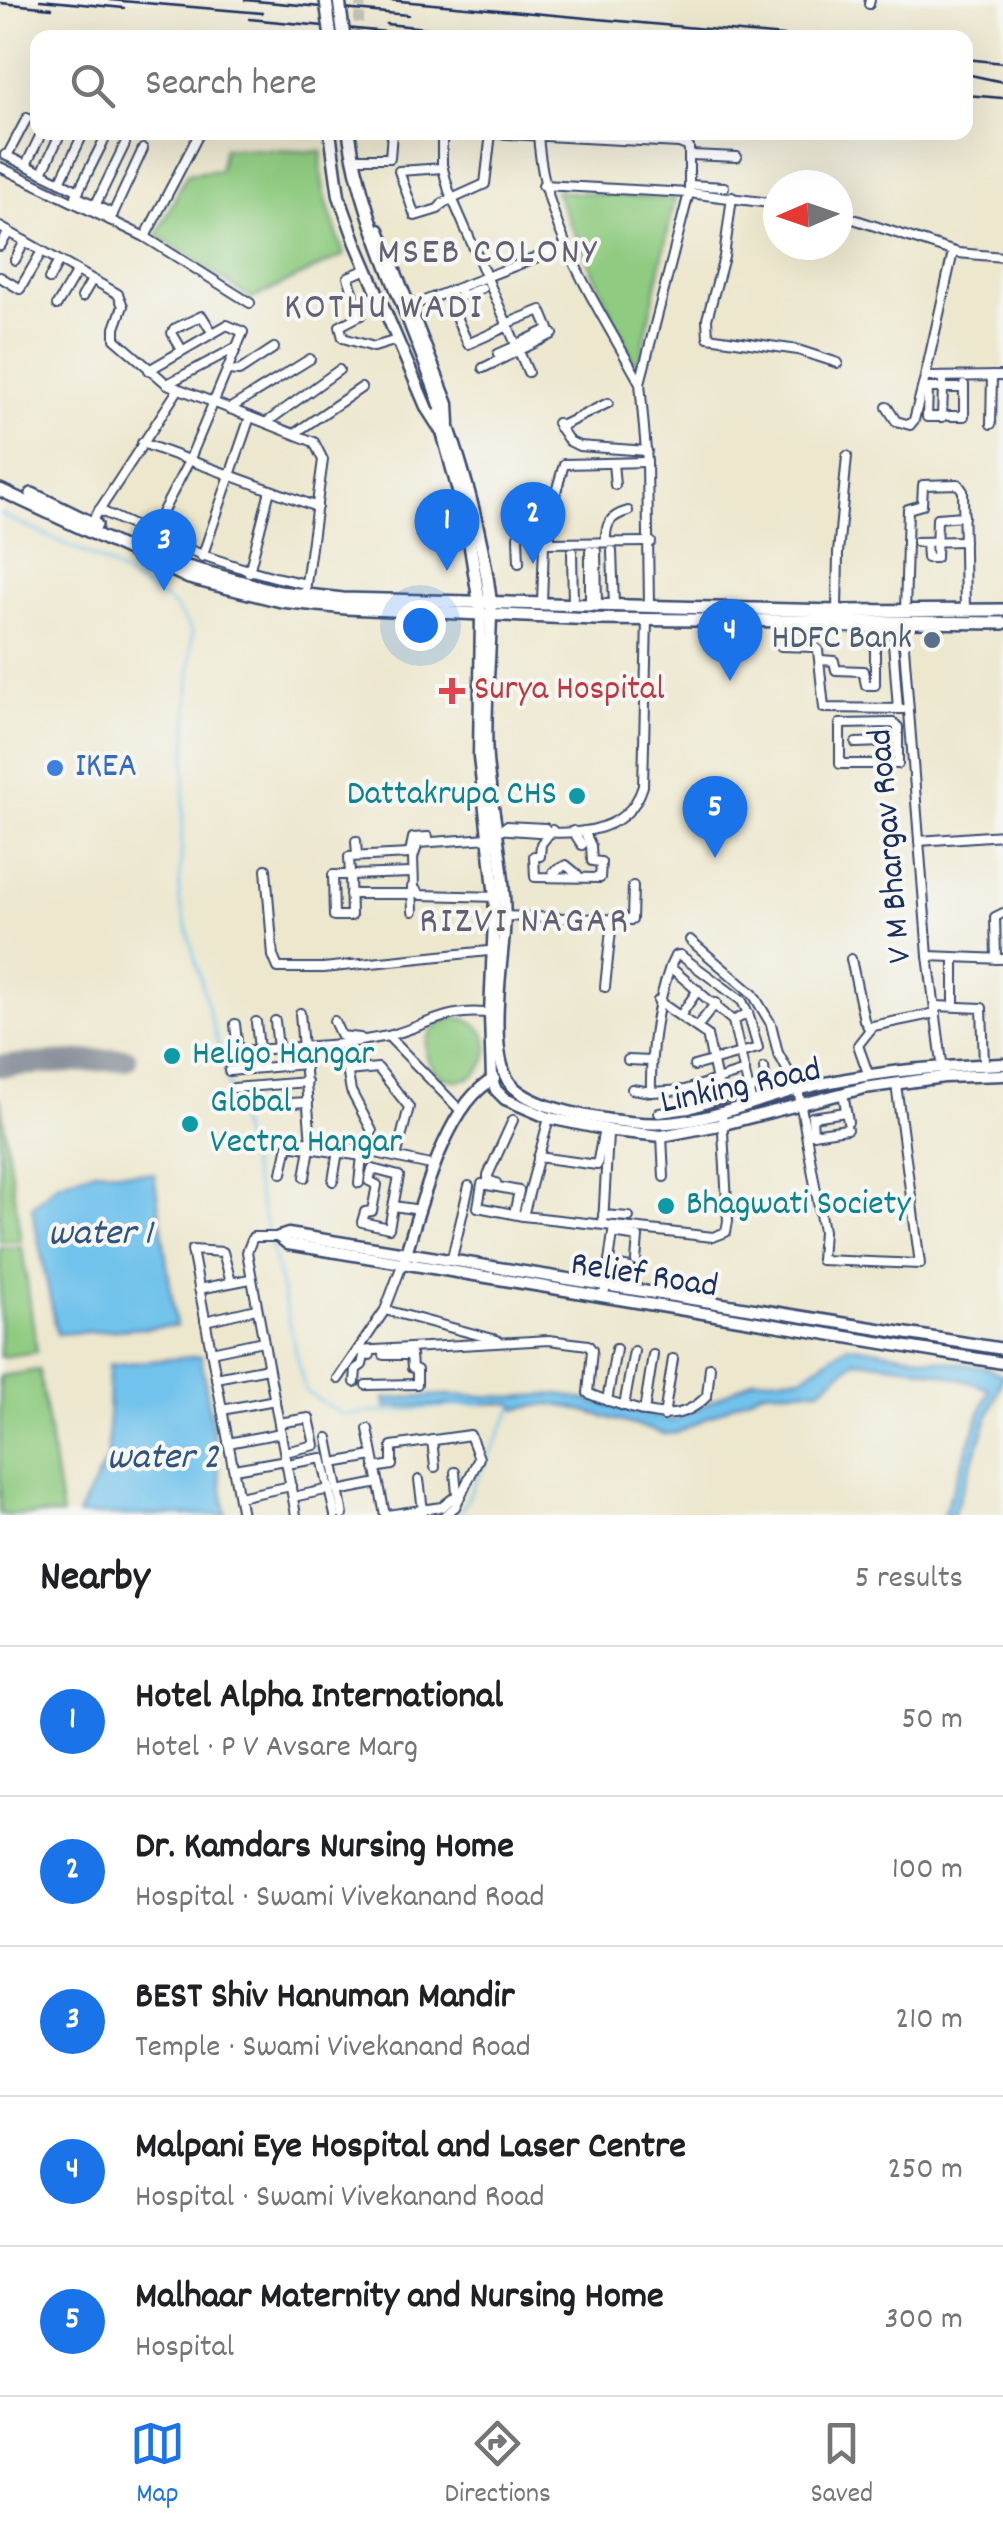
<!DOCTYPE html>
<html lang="en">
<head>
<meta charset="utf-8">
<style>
	:root { --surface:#fff; --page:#f6f6f6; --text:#202124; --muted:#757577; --line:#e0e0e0; --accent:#1a73e8 }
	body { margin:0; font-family:Dekko,sans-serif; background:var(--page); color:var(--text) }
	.compass { position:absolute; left:763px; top:170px; width:90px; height:90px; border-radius:50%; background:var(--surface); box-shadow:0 10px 40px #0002; rotate:268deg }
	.you { position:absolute; left:420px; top:625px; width:35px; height:35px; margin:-25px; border:8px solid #fff; border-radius:50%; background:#1a73e8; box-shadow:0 0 0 15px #1a73e833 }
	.badge { display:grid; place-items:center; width:65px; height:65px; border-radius:50%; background:var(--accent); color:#fff; font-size:32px; font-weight:700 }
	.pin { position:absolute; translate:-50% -82px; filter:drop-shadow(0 2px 5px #0008) }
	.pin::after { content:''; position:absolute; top:52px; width:35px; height:30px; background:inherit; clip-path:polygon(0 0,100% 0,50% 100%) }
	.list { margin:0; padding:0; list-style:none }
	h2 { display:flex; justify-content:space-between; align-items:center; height:130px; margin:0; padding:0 40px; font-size:42px }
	h2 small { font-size:32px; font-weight:400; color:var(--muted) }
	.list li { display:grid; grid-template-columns:65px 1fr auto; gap:30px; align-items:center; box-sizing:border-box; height:150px; padding:0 40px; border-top:2px solid var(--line) }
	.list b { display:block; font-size:38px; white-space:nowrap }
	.list p { margin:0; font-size:32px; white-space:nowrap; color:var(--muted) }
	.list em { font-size:32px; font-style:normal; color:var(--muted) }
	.icon { flex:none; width:55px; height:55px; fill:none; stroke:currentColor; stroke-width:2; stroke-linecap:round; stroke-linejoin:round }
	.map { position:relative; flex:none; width:1003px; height:1515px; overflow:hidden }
	.search { position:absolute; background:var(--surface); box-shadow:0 10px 40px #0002; left:30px; right:30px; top:30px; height:110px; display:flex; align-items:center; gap:25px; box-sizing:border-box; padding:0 35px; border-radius:20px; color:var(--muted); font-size:38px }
	.sheet { height:880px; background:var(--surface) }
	nav { display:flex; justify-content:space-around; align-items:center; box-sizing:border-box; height:140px; border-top:2px solid var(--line); background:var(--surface); font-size:28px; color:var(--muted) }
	nav a { display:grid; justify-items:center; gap:5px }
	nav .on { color:var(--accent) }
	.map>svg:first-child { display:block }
	.green { fill:#8fcb80; stroke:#557d6f; stroke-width:2.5 }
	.water { fill:#71c2ec; stroke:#4678a5; stroke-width:2.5 }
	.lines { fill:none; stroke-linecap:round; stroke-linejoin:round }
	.stream { stroke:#71c2ec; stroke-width:2.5 }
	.taxiway { stroke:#848b96; stroke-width:22 }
	.secondary-tunnel { stroke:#c2c2b7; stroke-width:10; stroke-dasharray:10 5; stroke-linecap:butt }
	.street-casing { stroke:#3a4b6f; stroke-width:12 }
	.secondary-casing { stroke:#3a4b6f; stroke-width:15 }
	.primary-casing { stroke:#3a4b6f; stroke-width:16 }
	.street { stroke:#fff; stroke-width:8 }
	.secondary { stroke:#fff; stroke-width:10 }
	.primary { stroke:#fff; stroke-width:11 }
	.rail { stroke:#1b2f5e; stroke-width:2.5 }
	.primary-bridge-casing { stroke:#3a4b6f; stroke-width:16; stroke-linecap:butt }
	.primary-bridge { stroke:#fff; stroke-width:11 }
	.service-dot { fill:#5c6f8a; stroke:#f6f6f2; stroke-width:4 }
	.health-dot { fill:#e0444e; stroke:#f6f6f2; stroke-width:4 }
	.shop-dot { fill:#3f7fe0; stroke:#f6f6f2; stroke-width:4 }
	.culture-dot { fill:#0f9aa8; stroke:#f6f6f2; stroke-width:4 }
	.labels { text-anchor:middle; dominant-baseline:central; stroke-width:8; stroke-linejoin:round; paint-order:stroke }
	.service-label { font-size:35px; fill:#4e5e75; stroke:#f6f6f2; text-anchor:end }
	.health-label { font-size:35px; fill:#be3a42; stroke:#f6f6f2; text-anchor:start }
	.shop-label { font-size:35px; fill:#366cbe; stroke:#f6f6f2; text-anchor:start }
	.culture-label { font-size:35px; fill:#0d838f; stroke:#f6f6f2; text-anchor:start }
	.street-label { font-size:35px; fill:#1b2f5e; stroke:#f6f6f2 }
	.neighbourhood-label { font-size:38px; letter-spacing:2.5px; fill:#635f74; stroke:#f6f6f2 }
	.water-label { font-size:38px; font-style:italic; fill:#305482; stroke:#f6f6f2 }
</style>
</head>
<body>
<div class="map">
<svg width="1003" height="1515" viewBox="0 0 1003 1515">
	<rect width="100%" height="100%" fill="#f6f6f2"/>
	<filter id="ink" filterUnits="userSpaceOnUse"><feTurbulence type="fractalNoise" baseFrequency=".01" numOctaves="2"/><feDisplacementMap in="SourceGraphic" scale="20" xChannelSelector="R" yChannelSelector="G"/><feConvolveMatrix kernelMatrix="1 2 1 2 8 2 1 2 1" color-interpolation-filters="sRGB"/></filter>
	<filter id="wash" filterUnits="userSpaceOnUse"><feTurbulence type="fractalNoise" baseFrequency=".0048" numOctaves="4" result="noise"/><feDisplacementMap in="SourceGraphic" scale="40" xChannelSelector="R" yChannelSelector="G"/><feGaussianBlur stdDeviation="2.25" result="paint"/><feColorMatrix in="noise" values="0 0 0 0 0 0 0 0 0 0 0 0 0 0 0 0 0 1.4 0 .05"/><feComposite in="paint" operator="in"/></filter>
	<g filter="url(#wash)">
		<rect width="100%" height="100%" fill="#ece7cd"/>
		<g class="green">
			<path d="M224,148l98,4c-5,34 12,70 22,103l-92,44 -95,-64 30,-61 33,-4z"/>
			<polygon points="555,191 675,199 638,370"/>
			<circle cx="457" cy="1049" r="31"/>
			<polygon points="0,1097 21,1241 0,1242"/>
			<polygon points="22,1247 37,1352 0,1357 0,1248"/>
			<polygon points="39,1370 62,1515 0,1515 0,1376"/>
		</g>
		<g class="water">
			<polygon points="95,1170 154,1174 176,1326 57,1334 32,1207 57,1184"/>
			<path d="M848,1345l139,23 16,8 -50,139h-10l46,-126c-41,-16 -89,-26 -134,-28l-35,28 -59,2 -85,42 -11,1 -91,-26 -25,-4 -33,5 -1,-5 -7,-1 -122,4 -2,-8 61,-4 70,2 46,-3 112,27 81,-42 49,-3z"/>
			<polygon points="201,1356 226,1515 78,1515 108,1456 109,1365"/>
		</g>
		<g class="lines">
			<g class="stream">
				<polyline points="0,514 102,561 172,604 192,630 179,898 272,1248 305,1391 343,1415 482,1404"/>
				<polyline points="459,1515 514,1405"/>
			</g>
			<polyline class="taxiway" points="0,1066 126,1059"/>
		</g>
	</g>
	<g filter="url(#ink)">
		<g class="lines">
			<polyline class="secondary-tunnel" points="357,38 361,0"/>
			<g class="street-casing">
				<g id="street">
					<polyline points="869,4 870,0"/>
					<polyline points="200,132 145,237 250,303"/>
					<polyline points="442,132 442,165 449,191 528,372"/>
					<polyline points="470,132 679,143 689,147 689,193 640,383 647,462 649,606"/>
					<path d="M538,132c4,94 58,171 102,251"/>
					<polyline points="5,155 79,191"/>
					<polyline points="691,155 737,157"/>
					<polyline points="7,156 27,118"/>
					<polyline points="356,158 390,158 392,132"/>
					<polyline points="26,165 42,132"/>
					<polyline points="0,167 145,237"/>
					<polyline points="443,168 399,171 415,216 438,209 443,203 485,184 491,133"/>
					<polyline points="42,173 61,132"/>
					<polyline points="60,182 84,132"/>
					<polyline points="543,185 689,193 778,204"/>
					<polyline points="690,185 724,187"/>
					<polyline points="77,194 106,136"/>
					<polyline points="76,196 113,214"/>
					<polyline points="732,197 724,257 707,319 708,337 798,350 838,363"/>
					<polyline points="95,206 125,144"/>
					<polyline points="838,214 958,253 1003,257"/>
					<polyline points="110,220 143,149"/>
					<polyline points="0,227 118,294 123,306 115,328 115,339 167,384 314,442 323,460 304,598"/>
					<polyline points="0,246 9,232"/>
					<polyline points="15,260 25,241"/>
					<polyline points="367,269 348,277 361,315 340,326 343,338 374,347 397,340"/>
					<polyline points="0,277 20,289 42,251"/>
					<polyline points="49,279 59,261"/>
					<polyline points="458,289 462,296 482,288"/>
					<polyline points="446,294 468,344 508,326"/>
					<polyline points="82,297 92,280"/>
					<polyline points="57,305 77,271"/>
					<polyline points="411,306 564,247"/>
					<polyline points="506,324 541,310 549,329 516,345"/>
					<polyline points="182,350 172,333 174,329 202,316 212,332"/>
					<polyline points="498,354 516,346"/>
					<polyline points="483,368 553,334"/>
					<path d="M149,370l78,-45 16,7 -54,129 -38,73c51,23 100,39 155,50"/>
					<polyline points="227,370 239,371 274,348"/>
					<polyline points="925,377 953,252"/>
					<polyline points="943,377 943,388 942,417 927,417 928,388 964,388"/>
					<polyline points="167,384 237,347"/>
					<polyline points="887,407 896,421 910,425 914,420 925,377 1003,376"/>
					<polyline points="229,409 310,359"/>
					<polyline points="949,416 964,416 964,385"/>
					<polyline points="267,422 339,370"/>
					<polyline points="557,423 569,441 579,446 647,451"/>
					<polyline points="991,424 992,376"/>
					<polyline points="559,427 608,403"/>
					<polyline points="295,433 361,388"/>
					<polyline points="142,443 317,507"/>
					<polyline points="613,463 615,485"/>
					<polyline points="99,510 151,534"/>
					<polyline points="91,523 178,390"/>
					<polyline points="518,536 519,563"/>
					<path d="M606,542c-1,-18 4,-26 22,-31"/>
					<polyline points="917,542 964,541"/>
					<polyline points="926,542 927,558 936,558 937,518 964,516"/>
					<polyline points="550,543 549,499 556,492 564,464 647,462"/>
					<polyline points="590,551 590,604"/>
					<polyline points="596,551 597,605"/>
					<polyline points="612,551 614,605"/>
					<polyline points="572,552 573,604"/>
					<polyline points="202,557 250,417"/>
					<polyline points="249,572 270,490"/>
					<polyline points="542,603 544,543 651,542"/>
					<polyline points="837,611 838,553 847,456"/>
					<polyline points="905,612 908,509 922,505 923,485 958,484 963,491 965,611"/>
					<polyline points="902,621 928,956 943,1070"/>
					<polyline points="782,627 892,629 898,709"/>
					<polyline points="781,646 814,647 818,650 824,708 903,709"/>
					<polyline points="821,660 834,661 836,670 863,671 866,685 875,685 875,644"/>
					<polygon points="893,723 898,727 898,764 840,764 840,724"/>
					<polyline points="856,743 883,742"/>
					<path d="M491,829c50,1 132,21 152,-43l4,-166"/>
					<polyline points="503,829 506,826 545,828"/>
					<polyline points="552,830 541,844 540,856 534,856 535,877 600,878 601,862 592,861 591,846 584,831"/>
					<polyline points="573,831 582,845"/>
					<polyline points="489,838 418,843 413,858 414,888 421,895 498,897"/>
					<polyline points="356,841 357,856"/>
					<polyline points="919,841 1003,835"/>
					<polyline points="410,853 413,838 428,837"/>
					<polyline points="410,854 349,857 350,875 411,873"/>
					<polyline points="266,869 273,956 278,968 323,968 498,950"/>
					<polyline points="553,872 566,865 577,874"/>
					<polygon points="333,875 350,875 351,916 334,916"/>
					<polyline points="412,887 413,911"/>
					<polyline points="350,894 412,894"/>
					<polyline points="500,916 632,920 633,886"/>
					<polyline points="690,940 753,994 771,1024 778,1053 798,1089 823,1231 821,1260 920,1264 896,1084"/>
					<polyline points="928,956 1003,959"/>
					<polyline points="954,957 954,1002"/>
					<polyline points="851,959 864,1020 870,1030"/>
					<polyline points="996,959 995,917 1003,913"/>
					<polyline points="670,967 675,956 680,955 742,1001 748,1013 733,1021"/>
					<polyline points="605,987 612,920"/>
					<polyline points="658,1001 707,1035 721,1099"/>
					<polyline points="935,1006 982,1008 984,1064"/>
					<polyline points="300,1013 311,1142 305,1177"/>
					<polyline points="680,1016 698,990"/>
					<polyline points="275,1021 278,1048"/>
					<polyline points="334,1021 341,1036 360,1038"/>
					<polyline points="256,1022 259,1049"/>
					<polyline points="235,1024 238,1051"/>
					<polyline points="697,1027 716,1003"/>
					<path d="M388,1036c41,-11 60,-29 105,-22"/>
					<polyline points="224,1052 343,1044 388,1036 461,1111"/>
					<polyline points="345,1058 351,1091 372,1131 367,1151"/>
					<polyline points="628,1060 651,1061"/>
					<polyline points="694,1066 758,1048 748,1013"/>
					<polyline points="229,1071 305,1064"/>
					<polyline points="347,1071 378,1068 409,1107 396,1157"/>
					<path d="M745,1071l-60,19 -34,2c-1,-44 5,-84 19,-125l63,54 19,83"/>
					<polyline points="869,1076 858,1045 873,1026 936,1013"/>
					<polyline points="234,1088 307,1082"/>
					<polyline points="632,1089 651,1092"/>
					<polyline points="843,1093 848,1122"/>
					<polyline points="236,1106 308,1102"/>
					<polyline points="659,1113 689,1109 766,1084 764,1068"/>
					<polyline points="549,1118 523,1216 713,1237 726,1232 728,1221 722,1114"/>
					<polyline points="812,1134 847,1129"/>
					<polyline points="813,1134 812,1117 846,1112"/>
					<polyline points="662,1136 664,1177"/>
					<polyline points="278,1137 376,1153 435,1166"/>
					<polyline points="538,1157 597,1165 604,1129"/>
					<polygon points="372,1169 399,1176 389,1228 362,1222 365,1212 372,1211 377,1185 369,1181"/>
					<polyline points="282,1173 288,1145 362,1156 359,1183"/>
					<polyline points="333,1181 338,1151"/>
					<polyline points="496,1183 488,1180 488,1175 513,1120"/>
					<polyline points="394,1206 420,1210"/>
					<polyline points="514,1214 519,1191 482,1184 478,1207 523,1216"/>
					<polyline points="603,1215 629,1217"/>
					<polyline points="603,1224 608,1134"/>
					<polyline points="613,1233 638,1237 636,1261"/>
					<polyline points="279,1237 253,1237 247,1252 296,1515"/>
					<polyline points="452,1258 469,1186"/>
					<polyline points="609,1264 630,1268"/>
					<polyline points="231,1282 223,1252 192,1250 242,1515"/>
					<polyline points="199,1289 250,1279"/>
					<polyline points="605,1290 614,1226"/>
					<polyline points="385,1310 497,1340"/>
					<polyline points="205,1321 256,1309"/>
					<path d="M358,1351l191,-11 39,5 4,5 -4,43c11,6 25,9 37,13 31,10 57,16 82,-10l3,-29"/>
					<polyline points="211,1352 263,1341"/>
					<polyline points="216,1378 268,1368"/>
					<polyline points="338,1379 385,1310 402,1265"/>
					<polyline points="355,1382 356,1369 362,1365 364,1356 370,1355"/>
					<polyline points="366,1385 417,1384 417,1370 412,1368 411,1355 384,1355"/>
					<polyline points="607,1401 616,1349"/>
					<polyline points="624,1406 634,1351"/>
					<polyline points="222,1410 275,1400"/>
					<polyline points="644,1412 653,1355"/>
					<polyline points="664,1416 673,1359"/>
					<polyline points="279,1423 309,1418 315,1445 285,1452"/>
					<polyline points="368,1429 385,1515"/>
					<polyline points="328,1438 343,1515"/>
					<polyline points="432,1440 435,1467"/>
					<polyline points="228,1443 281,1433"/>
					<polyline points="333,1463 373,1456"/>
					<polyline points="287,1464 322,1458 335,1515"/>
					<polyline points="375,1468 392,1465 392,1446 470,1435 479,1458 455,1507 445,1515"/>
					<polyline points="234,1469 286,1460"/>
					<polyline points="455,1472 457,1494"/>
					<polyline points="419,1480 423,1510"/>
					<polyline points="338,1491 378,1483"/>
					<polyline points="239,1497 291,1486"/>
					<polyline points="293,1497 330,1489"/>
					<polyline points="387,1515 442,1507 457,1495"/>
				</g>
			</g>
			<g class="secondary-casing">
				<g id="secondary">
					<polyline points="330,132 339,196 356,243 427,409 441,431"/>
					<polyline points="379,230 448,404 449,424"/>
					<polyline points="481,615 479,757 495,897 490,1014 492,1080 496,1090 505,1099 549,1118 613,1131 662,1136 724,1124 864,1088 944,1077 1003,1075"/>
					<path d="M491,615c-1,48 -7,98 -4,145 5,57 21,115 17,173 -3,36 -16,121 6,150 23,30 121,43 158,40 46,-3 87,-23 132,-34 66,-17 135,-23 203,-25"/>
					<polyline points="279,1237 288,1244 1003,1363"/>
					<polyline points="279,1237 288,1234 1003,1349"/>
					<path d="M405,1256c16,-50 41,-153 89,-177"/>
				</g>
			</g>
			<g class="primary-casing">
				<g id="primary">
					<path d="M349,132c9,66 36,127 60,189 36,92 71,186 82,285"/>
					<polyline points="438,415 466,519 480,607"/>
					<polyline points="0,490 189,578 281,601 346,608 595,619 1003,623"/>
					<polyline points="32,494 96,525"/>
					<polyline points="176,564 279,592 343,599 837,611 1003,610"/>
				</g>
			</g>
			<use href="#street" class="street"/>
			<use href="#secondary" class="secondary"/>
			<use href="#primary" class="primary"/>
			<g class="rail">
				<polyline points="40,0 124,8"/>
				<polyline points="110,0 262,13"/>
				<polyline points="245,0 408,15"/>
				<polyline points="389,0 805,38"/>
				<polyline points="0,3 52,8"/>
				<polyline points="249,19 398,33"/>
				<polyline points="386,24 525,38"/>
				<polyline points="512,30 593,38"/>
				<polyline points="966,59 1003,63"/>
				<polyline points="966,74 1003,82"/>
				<polyline points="966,95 1003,98"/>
			</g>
			<g class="primary-bridge-casing">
				<g id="primary-bridge">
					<polyline points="326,0 331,38"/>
					<polyline points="339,0 344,38"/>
				</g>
			</g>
			<use href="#primary-bridge" class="primary-bridge"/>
		</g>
	</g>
	<circle class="service-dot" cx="932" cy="640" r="10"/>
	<path class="health-dot" d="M447 676h10v10h10v10h-10v10h-10v-10h-10v-10h10z"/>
	<circle class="shop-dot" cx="55" cy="768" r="10"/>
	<g class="culture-dot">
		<circle cx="577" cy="796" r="10"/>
		<circle cx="172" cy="1056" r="10"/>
		<circle cx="190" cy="1124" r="10"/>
		<circle cx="666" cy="1206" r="10"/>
	</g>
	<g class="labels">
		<g class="service-label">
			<text x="912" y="640">HDFC Bank</text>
		</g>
		<g class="health-label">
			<text x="474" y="691">Surya Hospital</text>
		</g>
		<g class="shop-label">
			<text x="75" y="768">IKEA</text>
		</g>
		<g class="culture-label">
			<text x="557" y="796" text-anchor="end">Dattakrupa CHS</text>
			<text x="192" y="1056">Heligo Hangar</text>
			<text x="210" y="1104">Global<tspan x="210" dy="40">Vectra Hangar</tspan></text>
			<text x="686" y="1206">Bhagwati Society</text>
		</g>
		<g class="street-label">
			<text transform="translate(892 846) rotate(-95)">V M Bhargav Road</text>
			<text transform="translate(741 1088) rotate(-12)">Linking Road</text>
			<text transform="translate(644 1277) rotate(9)">Relief Road</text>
		</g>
		<g class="neighbourhood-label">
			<text x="488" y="254">MSEB COLONY</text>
			<text x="384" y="309">KOTHU WADI</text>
			<text x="525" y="923">RIZVI NAGAR</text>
		</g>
		<g class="water-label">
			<text x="100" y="1235">water 1</text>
			<text x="163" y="1459">water 2</text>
		</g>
	</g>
</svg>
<svg class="compass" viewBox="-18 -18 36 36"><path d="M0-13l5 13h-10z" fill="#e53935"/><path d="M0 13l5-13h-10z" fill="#757577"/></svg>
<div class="you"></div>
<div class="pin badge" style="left:447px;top:571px">1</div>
<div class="pin badge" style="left:533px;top:564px">2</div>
<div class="pin badge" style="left:164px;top:591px">3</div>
<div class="pin badge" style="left:730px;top:681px">4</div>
<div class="pin badge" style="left:715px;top:858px">5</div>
<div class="search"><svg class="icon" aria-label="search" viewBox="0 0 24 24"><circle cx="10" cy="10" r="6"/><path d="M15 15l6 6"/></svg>Search here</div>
</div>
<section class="sheet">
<h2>Nearby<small>5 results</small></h2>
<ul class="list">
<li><span class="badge">1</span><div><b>Hotel Alpha International</b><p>Hotel · P V Avsare Marg</p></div><em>50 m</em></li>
<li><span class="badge">2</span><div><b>Dr. Kamdars Nursing Home</b><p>Hospital · Swami Vivekanand Road</p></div><em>100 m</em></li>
<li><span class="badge">3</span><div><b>BEST Shiv Hanuman Mandir</b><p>Temple · Swami Vivekanand Road</p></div><em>210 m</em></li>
<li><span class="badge">4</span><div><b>Malpani Eye Hospital and Laser Centre</b><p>Hospital · Swami Vivekanand Road</p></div><em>250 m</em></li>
<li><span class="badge">5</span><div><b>Malhaar Maternity and Nursing Home</b><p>Hospital</p></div><em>300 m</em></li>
</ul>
</section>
<nav>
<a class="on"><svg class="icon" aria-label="map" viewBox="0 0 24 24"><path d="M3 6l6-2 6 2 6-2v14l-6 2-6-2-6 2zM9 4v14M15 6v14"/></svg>Map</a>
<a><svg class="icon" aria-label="directions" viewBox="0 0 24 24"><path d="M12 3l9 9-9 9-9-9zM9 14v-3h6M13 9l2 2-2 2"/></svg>Directions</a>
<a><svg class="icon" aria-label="saved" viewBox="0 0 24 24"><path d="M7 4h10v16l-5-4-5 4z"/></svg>Saved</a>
</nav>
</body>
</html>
